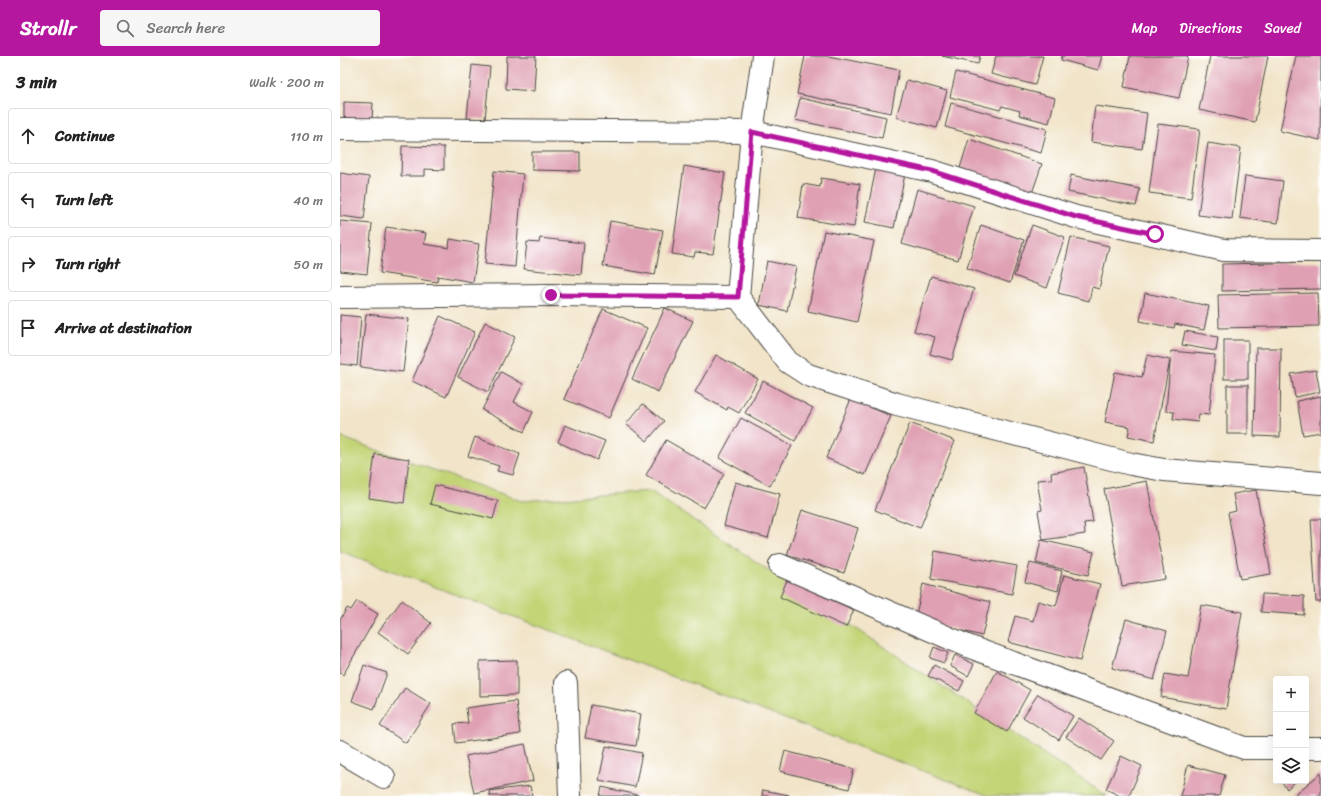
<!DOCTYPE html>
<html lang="en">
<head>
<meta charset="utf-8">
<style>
	:root { --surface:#fff; --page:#f6f6f6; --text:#222; --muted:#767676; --line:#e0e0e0; --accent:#b5179e }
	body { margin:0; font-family:Sriracha,sans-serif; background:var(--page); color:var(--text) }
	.controls { position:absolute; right:12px; bottom:12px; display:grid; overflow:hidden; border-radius:4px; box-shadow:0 4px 16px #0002 }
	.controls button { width:36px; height:36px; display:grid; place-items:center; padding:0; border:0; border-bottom:1px solid var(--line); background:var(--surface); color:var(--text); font:20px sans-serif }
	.stop { position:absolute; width:12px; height:12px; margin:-9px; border:3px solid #b5179e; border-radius:50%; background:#fff }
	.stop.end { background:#b5179e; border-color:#fff; box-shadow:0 1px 4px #0008 }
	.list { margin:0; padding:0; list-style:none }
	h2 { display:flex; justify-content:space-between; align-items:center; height:52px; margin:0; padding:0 16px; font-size:17px }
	h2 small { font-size:13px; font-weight:400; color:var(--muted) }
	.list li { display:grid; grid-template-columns:26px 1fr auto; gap:12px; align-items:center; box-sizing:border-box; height:56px; margin:0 8px 8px; padding:0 8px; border:1px solid var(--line); border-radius:4px }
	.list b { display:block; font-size:15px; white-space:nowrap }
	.list em { font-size:13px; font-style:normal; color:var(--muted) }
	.icon { flex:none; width:22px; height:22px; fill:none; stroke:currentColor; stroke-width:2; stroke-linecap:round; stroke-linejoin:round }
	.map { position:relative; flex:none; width:981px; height:740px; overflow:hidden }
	header { display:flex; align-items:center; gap:24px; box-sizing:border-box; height:56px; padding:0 20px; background:var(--accent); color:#fff }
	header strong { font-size:19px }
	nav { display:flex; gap:22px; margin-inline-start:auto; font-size:14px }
	.search { width:280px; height:36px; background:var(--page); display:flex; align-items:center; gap:10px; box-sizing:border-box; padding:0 14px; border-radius:4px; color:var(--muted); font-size:15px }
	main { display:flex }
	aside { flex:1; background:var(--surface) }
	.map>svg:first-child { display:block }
	.green { fill:#c2d476; stroke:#768050 }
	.building { fill:#dfa0b3 }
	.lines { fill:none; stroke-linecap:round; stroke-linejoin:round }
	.minor-casing { stroke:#494743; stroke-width:24 }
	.minor { stroke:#fff; stroke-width:22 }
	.route { stroke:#b5179e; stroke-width:5 }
</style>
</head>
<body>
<header>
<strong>Strollr</strong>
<div class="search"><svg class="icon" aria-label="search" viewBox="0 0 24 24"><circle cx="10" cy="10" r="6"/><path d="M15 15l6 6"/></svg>Search here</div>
<nav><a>Map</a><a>Directions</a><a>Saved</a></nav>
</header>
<main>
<aside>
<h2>3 min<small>Walk · 200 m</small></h2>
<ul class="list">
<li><svg class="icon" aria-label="ahead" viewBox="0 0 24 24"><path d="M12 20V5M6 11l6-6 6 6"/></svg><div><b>Continue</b></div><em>110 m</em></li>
<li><svg class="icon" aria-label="left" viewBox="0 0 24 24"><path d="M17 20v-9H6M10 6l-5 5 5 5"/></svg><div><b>Turn left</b></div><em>40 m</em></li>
<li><svg class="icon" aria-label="right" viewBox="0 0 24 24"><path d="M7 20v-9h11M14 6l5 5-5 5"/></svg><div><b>Turn right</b></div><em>50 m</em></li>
<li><svg class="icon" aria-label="arrive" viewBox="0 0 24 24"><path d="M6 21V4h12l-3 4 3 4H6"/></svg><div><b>Arrive at destination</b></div></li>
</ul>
</aside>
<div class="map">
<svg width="981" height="740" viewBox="0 0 981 740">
	<rect width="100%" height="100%" fill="#fff"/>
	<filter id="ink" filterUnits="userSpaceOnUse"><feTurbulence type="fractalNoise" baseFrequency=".025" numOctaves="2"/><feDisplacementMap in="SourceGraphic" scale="8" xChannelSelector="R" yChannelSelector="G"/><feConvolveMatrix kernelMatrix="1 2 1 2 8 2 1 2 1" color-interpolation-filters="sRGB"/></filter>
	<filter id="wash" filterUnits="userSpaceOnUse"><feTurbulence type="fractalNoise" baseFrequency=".012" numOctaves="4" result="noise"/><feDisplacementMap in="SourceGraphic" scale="16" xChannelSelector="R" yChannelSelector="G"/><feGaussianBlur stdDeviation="0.9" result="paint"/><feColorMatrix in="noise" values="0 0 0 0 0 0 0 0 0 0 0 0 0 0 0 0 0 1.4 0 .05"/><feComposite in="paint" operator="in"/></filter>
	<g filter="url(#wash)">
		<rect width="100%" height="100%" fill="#f1e4c8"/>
		<polygon class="green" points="0,381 182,445 310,435 767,740 649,740 0,495"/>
		<g id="blocks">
			<g class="building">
				<polygon points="167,0 196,0 194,35 166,33"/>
				<polygon points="465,0 488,0 559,14 551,57 457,38"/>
				<polygon points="602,0 640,0 638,8"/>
				<polygon points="656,0 703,0 695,29 651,18"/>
				<polygon points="722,0 762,0 758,14 721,4"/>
				<polygon points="790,0 848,0 839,42 784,31"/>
				<polygon points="870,0 928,0 915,66 859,54"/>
				<polygon points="956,0 981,0 980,84 940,75"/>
				<polygon points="132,9 150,11 145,63 127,62"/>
				<polygon points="616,16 715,42 709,67 679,59 680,55 662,50 660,54 610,41"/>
				<polygon points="567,24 607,35 597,72 556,61"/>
				<polygon points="460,42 546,61 542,82 455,64"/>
				<polygon points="4,46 33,47 32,63 4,62"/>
				<polygon points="611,47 707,73 701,97 605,71"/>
				<polygon points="755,50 807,57 802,93 751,86"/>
				<polygon points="818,68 860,73 851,142 809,137"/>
				<polygon points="629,83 702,108 692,137 620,112"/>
				<polygon points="868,87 901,92 892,163 858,159"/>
				<polygon points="62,90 104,91 104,114 85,113 85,120 61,120"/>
				<polygon points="192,96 240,96 240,115 192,114"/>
				<polygon points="344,110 385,117 373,198 355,196 354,201 332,198"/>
				<polygon points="536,112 565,118 554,172 525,166"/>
				<polygon points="154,115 183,118 175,211 145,208"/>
				<polygon points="0,117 29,121 24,163 0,160"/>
				<polygon points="731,119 800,133 796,150 728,136"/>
				<polygon points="905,120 943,125 938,167 900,162"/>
				<polygon points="481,122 520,128 514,171 458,162 463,128 480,131"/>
				<polygon points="577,133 634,150 618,204 562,188"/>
				<polygon points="0,165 32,168 27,218 0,215"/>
				<polygon points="270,165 323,174 315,219 263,210"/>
				<polygon points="641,169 684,184 670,227 627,212"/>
				<polygon points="692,169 725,181 707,232 674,220"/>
				<polygon points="46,171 86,177 84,188 109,192 110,183 139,188 133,226 98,220 97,226 40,217"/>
				<polygon points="484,175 534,185 517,266 468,255"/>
				<polygon points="731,181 769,190 759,233 752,231 749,245 718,237"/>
				<polygon points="200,182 244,187 241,219 184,213 187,186 199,187"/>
				<polygon points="427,205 456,211 447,255 419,249"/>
				<polygon points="981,206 981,233 882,235 882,208"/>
				<polygon points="591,220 634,233 612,304 590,298 595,281 574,275"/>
				<polygon points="805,237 869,250 864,274 835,268 834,272 800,265"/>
				<polygon points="978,237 979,270 879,272 878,239"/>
				<polygon points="325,252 353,265 318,336 292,323"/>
				<polygon points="263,253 307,272 269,362 224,343"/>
				<polygon points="26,258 69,263 63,316 20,311"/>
				<polygon points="0,259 21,261 17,310 0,308"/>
				<polygon points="100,260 135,276 106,341 72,325"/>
				<polygon points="145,266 175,281 148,336 118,321"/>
				<polygon points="845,275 878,281 876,295 842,289"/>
				<rect x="884" y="284" width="24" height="39"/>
				<polygon points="916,292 941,292 940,381 914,380"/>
				<polygon points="831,295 875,299 869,359 859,358 858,366 833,363 834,356 826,355"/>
				<polygon points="376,299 418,323 399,357 388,351 387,354 355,336"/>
				<polygon points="807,299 830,304 814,385 788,380 790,371 765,366 775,316 802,321"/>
				<polygon points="976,314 980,336 955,341 951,318"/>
				<polygon points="161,316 183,328 174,346 193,356 184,376 142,354"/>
				<polygon points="423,325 473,352 455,385 405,357"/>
				<rect x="887" y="329" width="21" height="49"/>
				<polygon points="981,340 981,376 963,379 957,345"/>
				<polygon points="511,343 551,360 525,419 486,402"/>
				<polygon points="303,348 324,365 307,385 286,368"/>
				<polygon points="401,362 452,390 430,430 379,402"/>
				<polygon points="570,367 615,385 580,472 535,454"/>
				<polygon points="225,369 265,385 257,404 218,386"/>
				<polygon points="135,381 180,398 173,419 157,415 159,410 128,400"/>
				<polygon points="326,384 384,418 364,452 306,419"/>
				<polygon points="35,398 69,403 64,447 29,442"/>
				<polygon points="744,411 753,466 744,467 745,478 703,484 698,455 702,454 697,424 712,423 711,417"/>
				<polygon points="807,425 825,523 782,530 764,433"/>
				<polygon points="395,426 440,438 428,482 384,470"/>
				<polygon points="95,429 158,445 153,463 90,448"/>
				<polygon points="916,434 931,518 900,523 888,457 896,455 893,438"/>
				<polygon points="462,454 518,472 504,517 447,499"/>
				<polygon points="971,463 981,463 981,546 976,546"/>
				<polygon points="701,484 754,496 748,519 696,507"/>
				<polygon points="595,495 677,510 672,538 591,523"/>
				<polygon points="690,507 722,515 718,535 685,526"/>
				<polygon points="724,519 760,528 740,605 668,586 675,560 693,565 698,545 716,550"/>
				<polygon points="447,524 514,554 506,571 440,541"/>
				<polygon points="583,528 650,546 642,580 575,563"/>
				<polygon points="922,538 964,540 964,559 921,556"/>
				<polygon points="62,544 91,567 68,598 38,576"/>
				<polygon points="17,545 38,558 3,619 0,617 0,564 7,552 11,554"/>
				<polygon points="861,549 902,556 886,653 821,641 825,618 848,622"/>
				<polygon points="786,563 827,575 814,624 772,612"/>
				<polygon points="594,591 608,597 604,607 590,602"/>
				<polygon points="615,599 634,608 628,620 610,610"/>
				<polygon points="177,604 177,639 140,640 140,605"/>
				<polygon points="24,609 47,617 34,653 12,645"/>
				<polygon points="594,609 624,625 619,635 588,620"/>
				<polygon points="657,615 690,634 667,676 634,657"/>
				<polygon points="65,632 91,648 66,687 40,670"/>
				<polygon points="698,638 733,660 719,684 683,661"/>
				<polygon points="176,645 180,678 116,687 114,668 128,667 126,652"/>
				<polygon points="251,649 301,658 296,690 245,682"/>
				<polygon points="739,662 774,685 761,704 726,681"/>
				<polygon points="185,688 193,725 134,737 126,700"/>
				<polygon points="266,690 302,697 295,731 259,724"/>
				<polygon points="445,695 514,713 509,733 440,715"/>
				<polygon points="781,700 802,710 789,740 780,740 766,733"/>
				<polygon points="848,709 885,719 879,740 840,740"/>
				<polygon points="981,717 981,740 953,740"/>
				<polygon points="941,725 956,725 947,733"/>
				<polygon points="190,730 192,740 150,740 149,735"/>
				<polygon points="262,731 298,739 298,740 260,740"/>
				<polygon points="423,734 449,739 449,740 422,740"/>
			</g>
		</g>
	</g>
	<g filter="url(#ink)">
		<use href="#blocks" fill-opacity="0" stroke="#494743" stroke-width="1"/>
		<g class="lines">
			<g class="minor-casing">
				<g id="minor">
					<polyline points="423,0 412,76 398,241 448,306 468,319 557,348 791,408 824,414 981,427"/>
					<polyline points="0,73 412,76 592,115 736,161 884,194 981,195"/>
					<polyline points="0,241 211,239 398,241"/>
					<polyline points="440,509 630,591 904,692 936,692"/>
					<polyline points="226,627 230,740"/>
					<polyline points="966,692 981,692"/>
					<polyline points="0,695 44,721"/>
				</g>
			</g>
			<use href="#minor" class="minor"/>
		</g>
	</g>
	<g class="lines" filter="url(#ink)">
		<polyline class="route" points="211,239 398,241 412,76 592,115 736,161 815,178"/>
	</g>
</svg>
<div class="controls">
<button>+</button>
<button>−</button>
<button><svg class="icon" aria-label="layers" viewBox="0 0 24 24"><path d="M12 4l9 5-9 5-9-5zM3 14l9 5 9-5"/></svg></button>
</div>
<div class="stop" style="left:815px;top:178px"></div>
<div class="stop end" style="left:211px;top:239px"></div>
</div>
</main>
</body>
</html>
